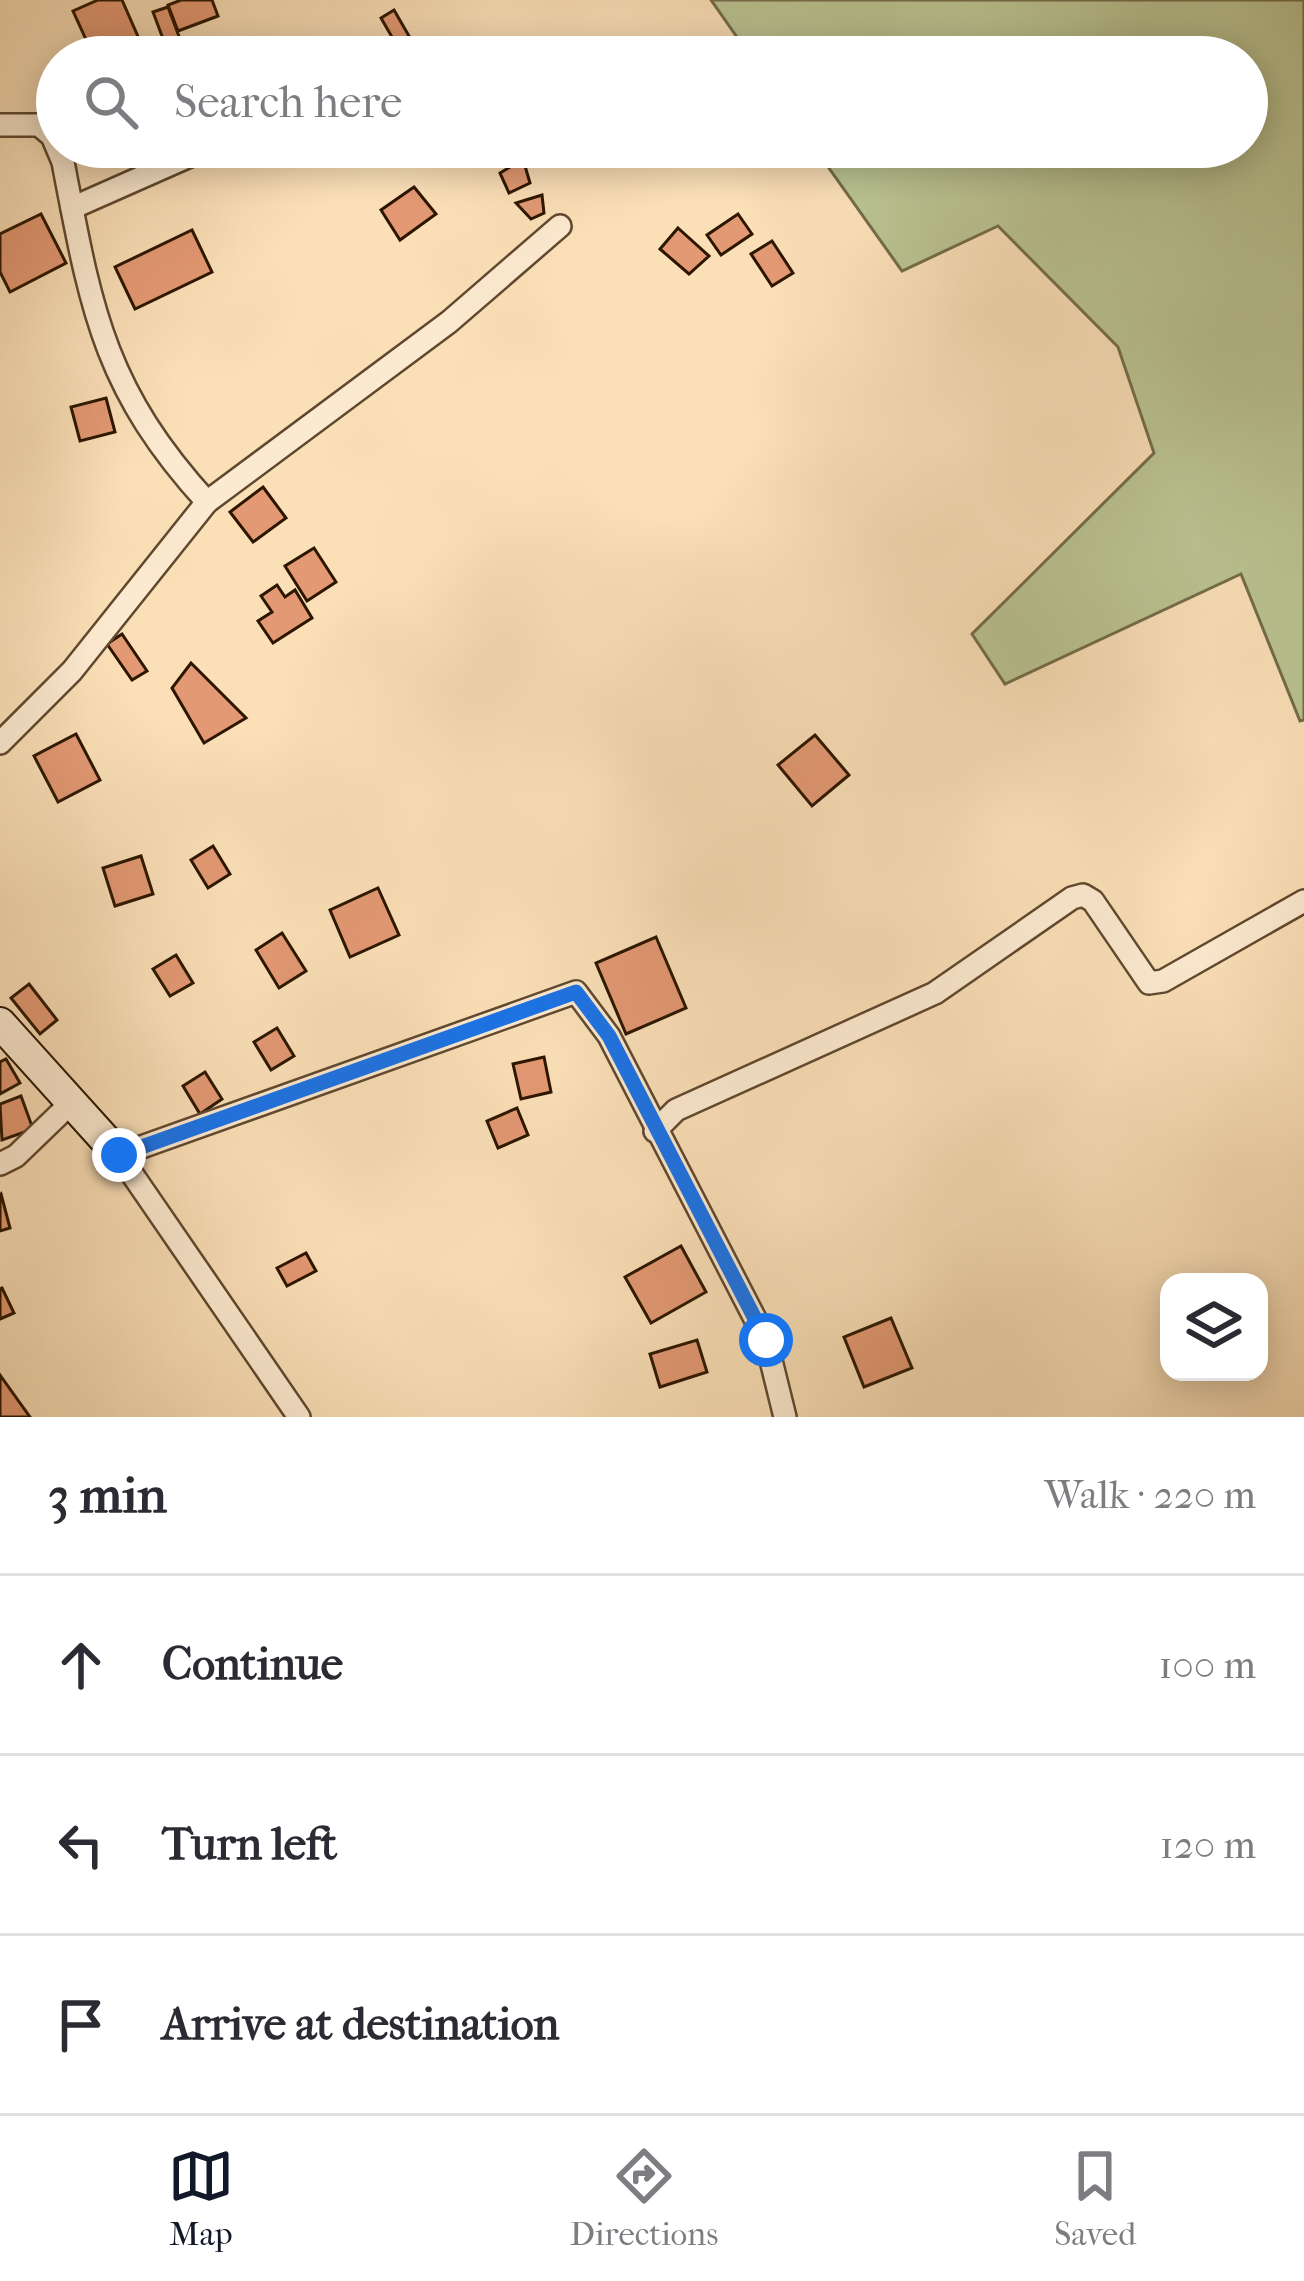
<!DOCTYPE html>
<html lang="en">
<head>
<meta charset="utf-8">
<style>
	:root { --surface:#fff; --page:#f7f7f7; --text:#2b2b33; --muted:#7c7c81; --line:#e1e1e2; --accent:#111827 }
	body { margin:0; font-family:"IM FELL French Canon",serif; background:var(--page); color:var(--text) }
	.controls { position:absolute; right:36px; bottom:36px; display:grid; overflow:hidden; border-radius:24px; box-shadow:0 6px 30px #0003 }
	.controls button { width:108px; height:108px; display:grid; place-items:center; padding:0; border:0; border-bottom:3px solid var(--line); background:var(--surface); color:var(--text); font:60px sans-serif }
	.stop { position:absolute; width:36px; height:36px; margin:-27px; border:9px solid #1a73e8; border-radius:50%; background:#fff }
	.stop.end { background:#1a73e8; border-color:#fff; box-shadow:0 3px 12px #0008 }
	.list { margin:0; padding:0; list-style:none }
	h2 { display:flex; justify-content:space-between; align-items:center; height:156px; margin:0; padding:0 48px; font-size:51px }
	h2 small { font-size:39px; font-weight:400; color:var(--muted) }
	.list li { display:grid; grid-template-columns:78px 1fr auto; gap:36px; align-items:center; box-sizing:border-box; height:180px; padding:0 48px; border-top:3px solid var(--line) }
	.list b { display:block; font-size:45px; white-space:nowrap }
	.list em { font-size:39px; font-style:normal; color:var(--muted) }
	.icon { flex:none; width:66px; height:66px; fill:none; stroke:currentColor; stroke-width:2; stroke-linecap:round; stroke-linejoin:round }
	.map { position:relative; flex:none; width:1304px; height:1417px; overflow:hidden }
	.search { position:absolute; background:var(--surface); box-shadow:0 6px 30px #0003; left:36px; right:36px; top:36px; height:132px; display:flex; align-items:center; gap:30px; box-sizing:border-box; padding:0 42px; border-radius:66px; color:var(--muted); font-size:45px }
	.sheet { height:696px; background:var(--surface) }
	nav { display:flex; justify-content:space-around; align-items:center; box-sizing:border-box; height:168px; border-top:3px solid var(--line); background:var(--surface); font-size:33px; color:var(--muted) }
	nav a { display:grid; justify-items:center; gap:6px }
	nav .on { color:var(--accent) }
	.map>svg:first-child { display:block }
	.green { fill:#bac392; stroke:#736c49; stroke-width:3 }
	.building { fill:#e39973; stroke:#2c1600; stroke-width:3 }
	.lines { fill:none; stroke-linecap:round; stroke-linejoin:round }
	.street-casing { stroke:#60482e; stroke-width:26 }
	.secondary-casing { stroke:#2c1600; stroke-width:34 }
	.street { stroke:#fcead0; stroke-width:21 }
	.secondary { stroke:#fcead0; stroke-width:30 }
	.route { stroke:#1a73e8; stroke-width:15 }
</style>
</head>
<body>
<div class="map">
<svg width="1304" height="1417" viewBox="0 0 1304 1417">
	<rect width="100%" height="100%" fill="#fadfb7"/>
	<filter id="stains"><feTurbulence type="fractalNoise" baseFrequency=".00167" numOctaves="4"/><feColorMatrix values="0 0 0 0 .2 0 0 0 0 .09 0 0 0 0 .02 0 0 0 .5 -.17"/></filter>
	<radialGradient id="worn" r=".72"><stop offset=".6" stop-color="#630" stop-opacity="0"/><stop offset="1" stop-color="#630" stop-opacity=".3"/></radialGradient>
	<polygon class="green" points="711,0 1304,0 1304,720 1300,721 1241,574 1005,684 972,634 1154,453 1118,347 998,226 902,271 814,147 1247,147 1247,57 751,57"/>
	<g class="building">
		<polygon points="98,0 122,0 143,48 122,57 94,57 73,11"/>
		<polygon points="181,0 212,0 218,16 178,31 168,5"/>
		<polygon points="168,7 180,39 165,44 153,12"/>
		<polygon points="394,10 409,36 396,44 381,18"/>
		<polygon points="765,147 781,147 784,155 769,160"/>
		<polygon points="523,159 530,183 509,193 500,173"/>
		<polygon points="414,187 436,214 400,240 381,210"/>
		<polygon points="542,195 544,213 531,219 516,203"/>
		<polygon points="41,214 66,263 10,292 0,272 0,234"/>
		<polygon points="738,214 752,234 721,255 707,235"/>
		<polygon points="678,228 709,256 689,274 660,249"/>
		<polygon points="192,230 212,272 135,309 115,267"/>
		<polygon points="772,241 793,273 772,286 751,254"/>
		<polygon points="106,398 115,432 80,441 71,407"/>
		<polygon points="263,487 286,518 253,542 230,512"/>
		<polygon points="314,548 336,582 307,601 285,566"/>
		<polygon points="277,585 285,597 295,590 312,618 273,643 258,621 272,612 261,596"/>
		<polygon points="122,634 147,671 132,680 107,644"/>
		<polygon points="191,663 246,718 204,743 172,688"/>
		<polygon points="76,734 100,780 58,802 34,756"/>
		<polygon points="815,735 849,775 812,806 778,765"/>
		<polygon points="213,846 230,874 208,888 191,860"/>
		<polygon points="141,856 153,894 115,906 103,868"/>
		<polygon points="378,888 399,935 350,957 330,910"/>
		<polygon points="282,933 306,971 279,988 256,950"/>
		<polygon points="656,937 686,1008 626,1034 596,963"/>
		<polygon points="176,955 193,983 170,996 153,969"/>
		<polygon points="29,984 57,1020 40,1034 11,998"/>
		<polygon points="277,1028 294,1056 271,1070 254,1042"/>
		<polygon points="544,1057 551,1092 521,1099 513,1064"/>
		<polygon points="6,1059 20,1083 0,1094 0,1062"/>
		<polygon points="205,1072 222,1099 200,1114 183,1086"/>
		<polygon points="21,1096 33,1129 2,1140 0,1104"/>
		<polygon points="517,1108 528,1135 498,1148 487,1121"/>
		<polygon points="1,1194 10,1228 0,1231 0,1195"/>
		<polygon points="681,1246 706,1292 651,1323 625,1277"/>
		<polygon points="306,1253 316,1271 287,1286 277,1268"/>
		<polygon points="2,1288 14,1313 0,1319 0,1289"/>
		<polygon points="891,1318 912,1368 864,1387 844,1337"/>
		<polygon points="697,1340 707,1372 660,1387 650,1354"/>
		<polygon points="0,1375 30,1417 0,1417"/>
	</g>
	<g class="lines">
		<g class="street-casing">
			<g id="street">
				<path d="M0,125h39l13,11 11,26c28,146 40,226 144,340"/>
				<polyline points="72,208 210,147"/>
				<polyline points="0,743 72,671 207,502 449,322 560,226"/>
				<polyline points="655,1131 676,1110 935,993 1072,898 1083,895 1093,901 1149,983 1163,981 1304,901"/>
				<polyline points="0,1164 16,1156 72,1102"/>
				<polyline points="299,1417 119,1155 576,992 609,1036 766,1340 785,1417"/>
			</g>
		</g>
		<g class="secondary-casing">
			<polyline id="secondary" points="0,1023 119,1155"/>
		</g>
		<use href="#street" class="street"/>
		<use href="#secondary" class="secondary"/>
	</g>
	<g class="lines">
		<polyline class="route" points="119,1155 576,992 609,1036 766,1340"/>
	</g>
	<rect width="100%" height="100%" filter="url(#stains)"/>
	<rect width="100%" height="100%" fill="url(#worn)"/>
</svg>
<div class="controls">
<button><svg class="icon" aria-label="layers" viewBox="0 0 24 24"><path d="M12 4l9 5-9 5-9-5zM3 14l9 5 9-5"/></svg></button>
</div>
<div class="stop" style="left:766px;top:1340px"></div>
<div class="stop end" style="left:119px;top:1155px"></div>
<div class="search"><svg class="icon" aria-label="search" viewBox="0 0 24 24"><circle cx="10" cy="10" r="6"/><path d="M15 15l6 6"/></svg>Search here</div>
</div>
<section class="sheet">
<h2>3 min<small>Walk · 220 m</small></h2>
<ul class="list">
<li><svg class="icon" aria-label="ahead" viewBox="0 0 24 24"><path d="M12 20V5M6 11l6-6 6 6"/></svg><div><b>Continue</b></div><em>100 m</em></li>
<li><svg class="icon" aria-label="left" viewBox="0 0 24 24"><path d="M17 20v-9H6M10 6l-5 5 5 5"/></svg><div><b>Turn left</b></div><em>120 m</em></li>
<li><svg class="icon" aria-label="arrive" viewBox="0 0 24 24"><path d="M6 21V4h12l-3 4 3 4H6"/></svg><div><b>Arrive at destination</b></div></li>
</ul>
</section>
<nav>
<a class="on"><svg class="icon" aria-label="map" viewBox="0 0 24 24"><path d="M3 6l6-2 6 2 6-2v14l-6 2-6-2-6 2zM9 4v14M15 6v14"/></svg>Map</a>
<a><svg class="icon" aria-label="directions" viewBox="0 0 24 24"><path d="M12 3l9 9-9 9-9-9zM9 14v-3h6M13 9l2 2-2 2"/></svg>Directions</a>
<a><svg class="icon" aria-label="saved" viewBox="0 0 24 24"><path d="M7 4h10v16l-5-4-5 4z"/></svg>Saved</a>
</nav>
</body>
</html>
